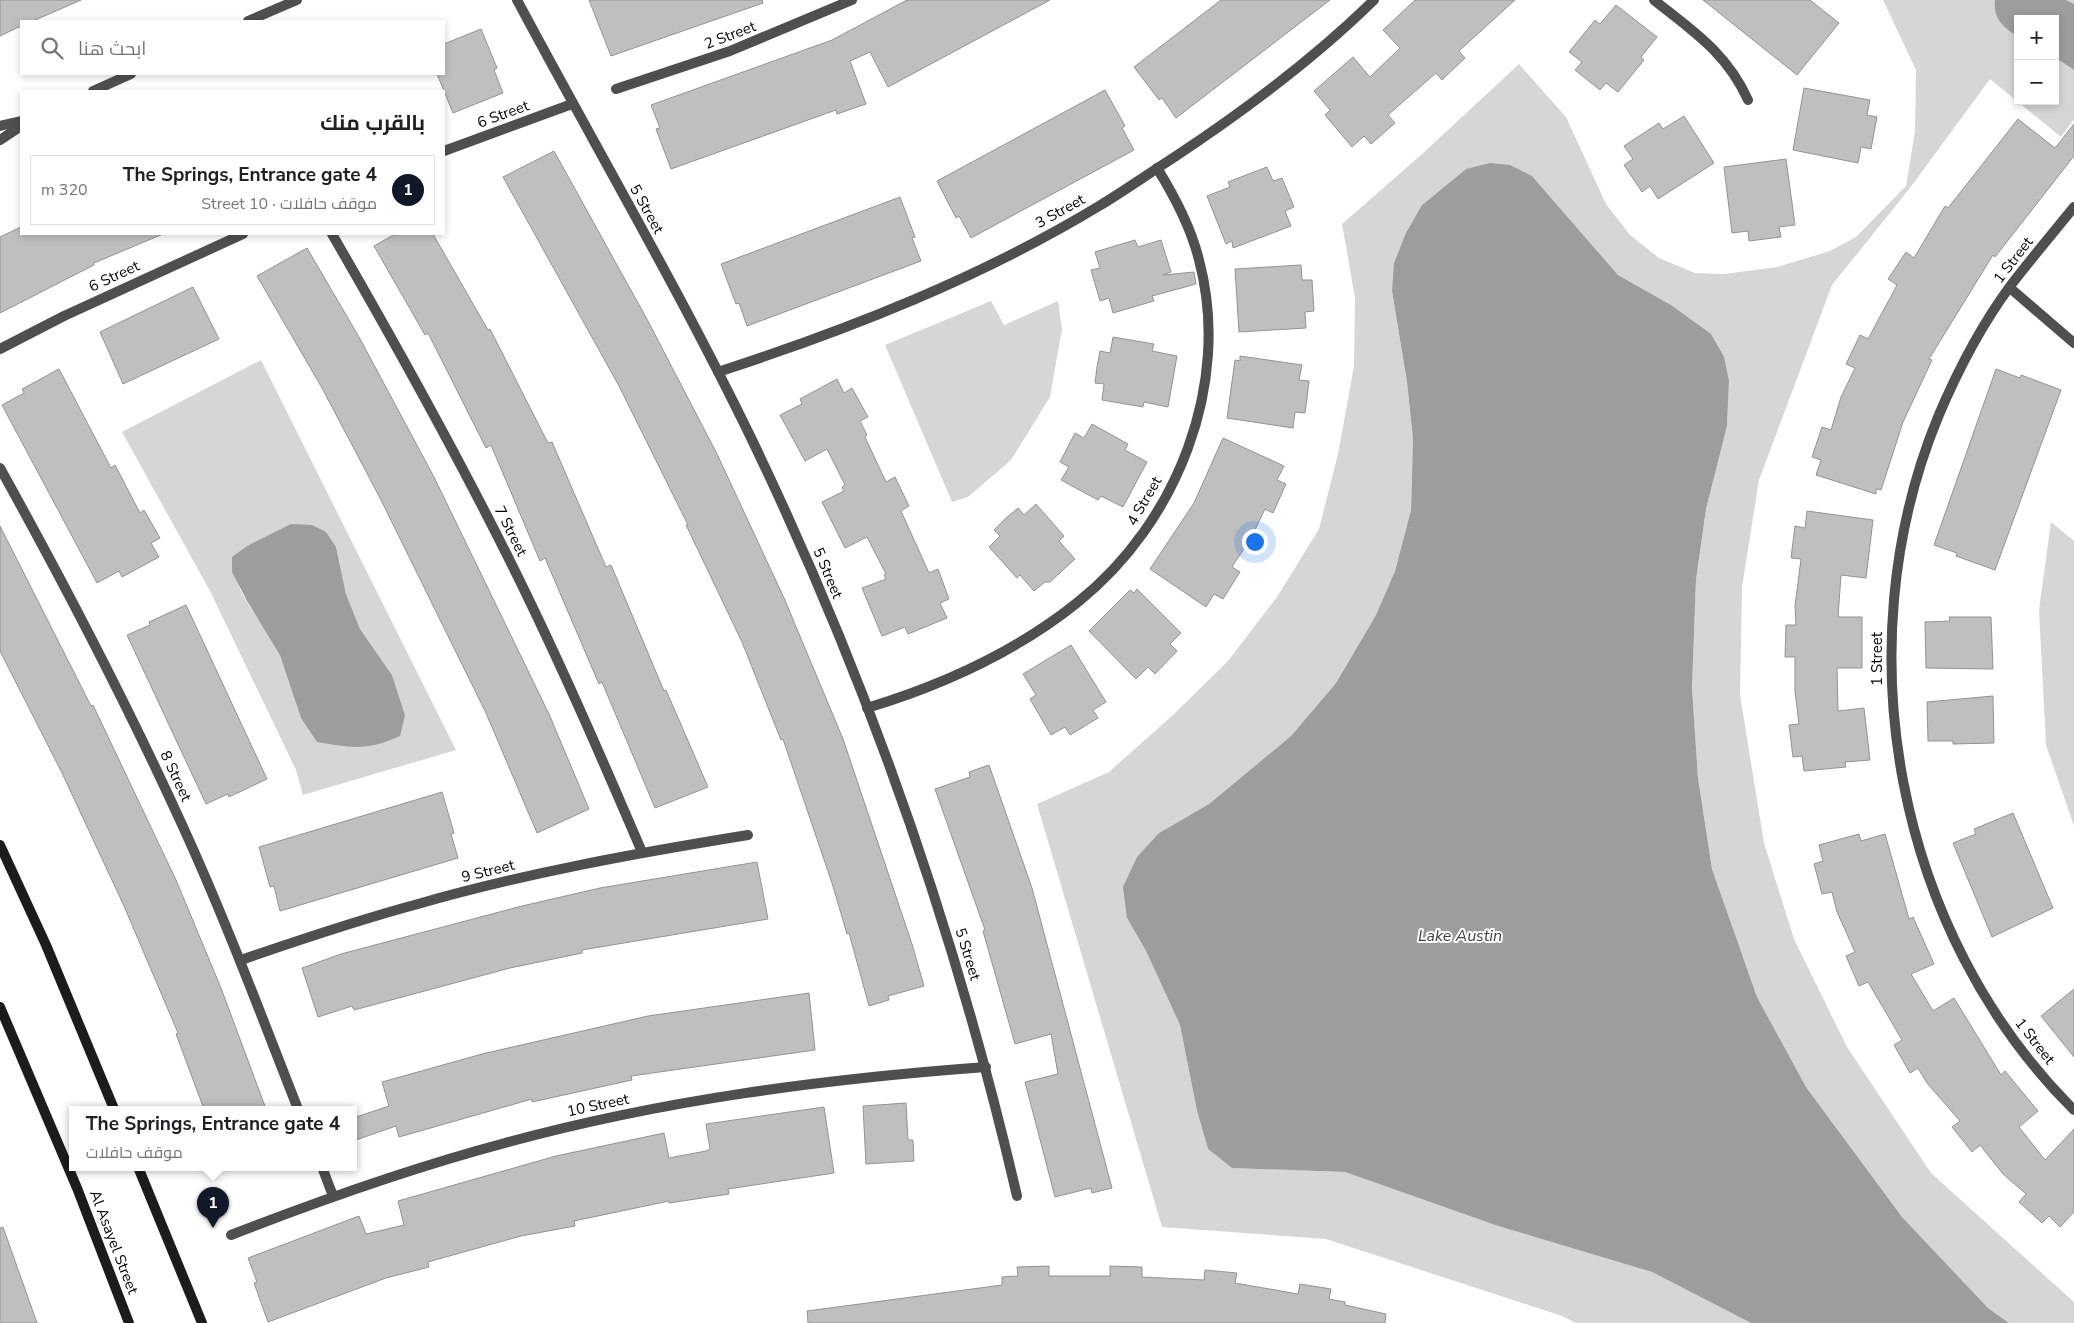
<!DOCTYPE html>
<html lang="ar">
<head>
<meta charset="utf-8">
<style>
	:root { --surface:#fff; --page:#f6f6f6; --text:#202124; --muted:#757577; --line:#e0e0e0; --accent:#111827 }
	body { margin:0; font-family:"Nunito Sans",Cairo,sans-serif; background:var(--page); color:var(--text); direction:rtl }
	.controls { position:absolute; right:15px; top:15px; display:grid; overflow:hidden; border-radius:0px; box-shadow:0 2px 8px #0003 }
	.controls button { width:45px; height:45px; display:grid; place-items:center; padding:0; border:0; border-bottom:1px solid var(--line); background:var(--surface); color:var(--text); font:25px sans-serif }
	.you { position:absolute; left:1254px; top:541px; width:18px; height:18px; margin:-12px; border:4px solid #fff; border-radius:50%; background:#1a73e8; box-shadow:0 0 0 8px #1a73e833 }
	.badge { display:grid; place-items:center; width:32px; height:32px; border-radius:50%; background:var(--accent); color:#fff; font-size:16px; font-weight:700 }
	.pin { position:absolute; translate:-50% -41px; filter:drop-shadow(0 1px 2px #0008) }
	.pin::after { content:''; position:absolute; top:26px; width:18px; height:15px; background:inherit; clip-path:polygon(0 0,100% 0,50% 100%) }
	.popup { position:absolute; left:69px; top:1106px; width:288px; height:65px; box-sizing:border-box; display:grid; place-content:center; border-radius:0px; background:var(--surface); filter:drop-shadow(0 1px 4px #0005); font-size:16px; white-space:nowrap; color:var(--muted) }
	.popup b { font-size:19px; color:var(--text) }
	.popup::after { content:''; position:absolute; left:50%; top:100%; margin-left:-10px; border:10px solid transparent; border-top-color:var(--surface) }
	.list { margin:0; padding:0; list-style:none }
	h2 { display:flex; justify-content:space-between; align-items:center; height:65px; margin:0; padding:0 20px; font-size:21px }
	h2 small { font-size:16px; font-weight:400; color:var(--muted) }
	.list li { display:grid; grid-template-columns:32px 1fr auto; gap:15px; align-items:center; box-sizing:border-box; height:70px; margin:0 10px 10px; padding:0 10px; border:1px solid var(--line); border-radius:0px }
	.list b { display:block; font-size:19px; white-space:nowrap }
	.list p { margin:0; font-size:16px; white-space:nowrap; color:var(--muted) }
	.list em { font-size:16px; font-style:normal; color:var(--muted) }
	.icon { flex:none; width:28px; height:28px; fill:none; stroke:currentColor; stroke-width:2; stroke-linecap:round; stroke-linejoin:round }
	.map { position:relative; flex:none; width:2074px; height:1323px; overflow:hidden; direction:ltr }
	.search { position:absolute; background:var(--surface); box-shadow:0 2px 8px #0003; left:20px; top:20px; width:425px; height:55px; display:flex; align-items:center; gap:12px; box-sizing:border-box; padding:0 18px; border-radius:0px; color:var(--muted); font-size:19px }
	.panel { position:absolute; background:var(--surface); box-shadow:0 2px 8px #0003; left:20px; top:90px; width:425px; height:145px; border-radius:0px; direction:rtl }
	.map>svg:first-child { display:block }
	.green { fill:#d6d6d6; fill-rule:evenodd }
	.water { fill:#9d9d9d }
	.building { fill:#bfbfbf; stroke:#939393 }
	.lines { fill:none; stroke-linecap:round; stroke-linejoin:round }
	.minor { stroke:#4f4f4f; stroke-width:10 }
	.secondary { stroke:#1c1c1c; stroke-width:10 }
	.labels { text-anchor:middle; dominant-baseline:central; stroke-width:4; stroke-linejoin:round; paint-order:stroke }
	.street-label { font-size:15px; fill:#000; stroke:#fff }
	.water-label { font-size:16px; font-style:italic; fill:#3e3e3e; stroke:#fff }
</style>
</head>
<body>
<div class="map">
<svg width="2074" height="1323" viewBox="0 0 2074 1323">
	<rect width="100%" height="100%" fill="#fff"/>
	<g class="green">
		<path d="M1883,0h191v119l-13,18 -71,-58 -80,109 -78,97 -73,195 -17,107 -2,108 24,148 30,96 53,108 84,126 143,129v21h-65l-21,-15 -86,-91 -96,-130 -49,-90 -45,-128 -14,-91 -6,-90 4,-108 10,-71 21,-83 2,-45 -58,-76 -53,-30 -86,-99 -66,-7 -44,36 -30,86 15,91 6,57 -2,71 -16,61 -19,44 -40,68 -45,53 -82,68 -50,29 -32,85 19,33 34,74 17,86 11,38 24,19 113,4 153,54 154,46 99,51h-175l-14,-7 -236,-77 -164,-12 -125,-423 72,-32 65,-58 54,-53 49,-64 42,-68 19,-75 16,-88 1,-68 -13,-74 79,-69 98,-91 47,53 40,87 24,31 29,23 36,15 29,1 53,-7 53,-16 26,-14 50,-51 9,-55 1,-61zM2018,19h37v82h-37z"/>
		<polygon points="991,301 1004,325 1058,301 1062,329 1050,397 1011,460 968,497 952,502 885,345"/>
		<path d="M261,360l195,390 -153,45 -7,-25 -86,-179 -88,-159zM247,546l89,1 10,47 14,35 32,46 13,40 -104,3c-7,-21 -12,-42 -20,-62 -15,-33 -49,-61 -48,-99z"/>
		<polygon points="2051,522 2074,541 2074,826 2046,745 2039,610"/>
	</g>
	<g class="water">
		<path d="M1995,0h71l8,4v66l-19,-13v-38h-37v17c-15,-8 -25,-18 -23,-36z"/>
		<polygon points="1490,163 1510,165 1532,176 1618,275 1671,305 1711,334 1724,357 1729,381 1727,426 1706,509 1696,580 1692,688 1698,778 1712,869 1757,997 1806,1087 1902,1217 1988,1308 2009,1323 1751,1323 1652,1272 1498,1226 1345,1172 1232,1168 1208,1149 1197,1111 1180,1025 1146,951 1127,918 1123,887 1137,857 1159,833 1209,804 1291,736 1336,683 1376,615 1395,571 1411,510 1413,439 1407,382 1392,291 1394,263 1406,233 1422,205 1466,169"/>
		<path d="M291,524l21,1 14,7 10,15 10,47 14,35 32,46 13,40 -5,21c-33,15 -48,12 -83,6l-16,-24 -21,-63 -33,-54 -15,-29v-15l15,-11z"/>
	</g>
	<g class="building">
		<polygon points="0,0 81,0 33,21 21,21 21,26 0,36"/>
		<polygon points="589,0 762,0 763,3 611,56"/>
		<polygon points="907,0 1050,0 888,87 870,52 850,61 866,104 837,114 836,110 671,169 656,129 660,128 651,105 832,40"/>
		<polygon points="1221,0 1330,0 1176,118 1162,98 1159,100 1134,67"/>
		<polygon points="1415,0 1515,0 1459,51 1465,58 1442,80 1436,73 1388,115 1395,123 1371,144 1364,136 1352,147 1325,115 1330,110 1314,91 1353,57 1370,77 1400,48 1383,30"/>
		<polygon points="1703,0 1810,0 1839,23 1797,75"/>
		<polygon points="1616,5 1657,37 1641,57 1644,60 1618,92 1606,83 1600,90 1575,70 1582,62 1569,52 1595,20 1600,24"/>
		<polygon points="481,29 497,68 494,70 503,93 453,113 437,74 444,74 444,44"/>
		<polygon points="1804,88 1870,100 1867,115 1877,117 1871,149 1861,147 1858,163 1793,150"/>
		<polygon points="1105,90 1125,126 1122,128 1134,150 971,238 959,216 956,218 937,181"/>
		<polygon points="1684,116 1714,163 1658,199 1650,186 1642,192 1624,165 1633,159 1624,146 1659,123 1663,129"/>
		<polygon points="2018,119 2055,148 2074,124 2074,156 1995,257 1993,255 1929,359 1932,360 1903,422 1881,490 1876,489 1876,494 1816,475 1821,460 1812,457 1822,427 1831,430 1841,397 1855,368 1846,364 1860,335 1868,339 1897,285 1888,279 1906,252 1914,258 1945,206 1948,208"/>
		<polygon points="554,151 648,321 717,454 784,598 843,739 912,944 924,986 888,996 889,1000 869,1006 849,933 847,934 832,883 783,739 781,740 742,642 686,525 688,525 619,386 503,177"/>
		<polygon points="1786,159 1795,225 1779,227 1781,237 1749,241 1748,231 1732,233 1724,167"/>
		<polygon points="1267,167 1273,181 1282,178 1294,207 1285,211 1291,226 1233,248 1232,241 1226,244 1207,196 1230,187 1228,182"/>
		<polygon points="900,197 915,237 912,238 921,261 747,326 739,303 736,304 721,264"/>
		<polygon points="21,227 21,234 163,234 94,263 94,265 0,313 0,237"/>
		<polygon points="395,234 433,234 488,330 490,329 548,443 552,442 606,567 611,565 664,691 666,690 708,787 655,808 602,682 599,684 545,558 540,561 491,445 486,448 428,333 425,335 374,246"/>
		<polygon points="1135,240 1138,247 1161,240 1171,272 1163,275 1194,272 1196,284 1152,296 1154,301 1113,313 1109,298 1100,301 1091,270 1100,268 1095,252"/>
		<polygon points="307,248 359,337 434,477 549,714 589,809 537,833 486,713 380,498 322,388 257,276"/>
		<polygon points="1301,265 1302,280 1312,280 1314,311 1305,312 1306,328 1239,332 1235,269"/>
		<polygon points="193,287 219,339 123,384 100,332"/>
		<polygon points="1113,337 1154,344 1152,351 1177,356 1168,407 1144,402 1143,407 1102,400 1104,384 1095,383 1097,367 1100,351 1110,353"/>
		<polygon points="1240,356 1302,365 1299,380 1309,381 1307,398 1305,413 1295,412 1293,428 1227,418 1235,360 1240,361"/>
		<polygon points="59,369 111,468 115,465 140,513 144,510 160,538 151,543 159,557 122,577 119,571 97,583 2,405 24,393 22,389"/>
		<polygon points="1996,369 2020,378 2021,375 2061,390 1995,570 1956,556 1957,553 1934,545"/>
		<polygon points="837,379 844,393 852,388 868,417 860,421 867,435 865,437 886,482 895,477 909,506 901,511 929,573 938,569 949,599 940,603 947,618 908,634 905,627 882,636 862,588 886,579 884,575 886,574 867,537 845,548 822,502 844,491 842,487 845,485 827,449 805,461 780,415 802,404 800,399"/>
		<polygon points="1092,424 1128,444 1125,450 1147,462 1123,507 1101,496 1098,500 1061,480 1069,467 1060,462 1075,433 1084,438"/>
		<polygon points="1223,438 1284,466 1277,480 1286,484 1273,513 1265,509 1251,538 1232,567 1240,572 1223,599 1214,594 1206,607 1150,569 1194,503"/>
		<polygon points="1036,504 1064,536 1059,541 1075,559 1050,582 1045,582 1034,591 1020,575 1017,578 989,547 1000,536 994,530 1006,518 1018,508 1024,515"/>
		<polygon points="1807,511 1873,520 1866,578 1841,575 1838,617 1862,617 1862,668 1837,668 1838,711 1864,708 1870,760 1845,762 1846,767 1804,771 1802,756 1793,757 1789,725 1799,724 1795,691 1795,657 1785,657 1786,625 1796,625 1795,606 1801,559 1791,558 1795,526 1805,528"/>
		<polygon points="0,526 91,706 93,705 176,880 221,988 266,1109 204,1109 176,1034 178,1033 124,906 62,773 0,651"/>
		<polygon points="1137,589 1181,633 1170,644 1177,651 1155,674 1148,667 1136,679 1089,631 1130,590 1134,593"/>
		<polygon points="186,605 267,779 229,797 228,794 206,804 127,635 150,625 149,622"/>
		<polygon points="1949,617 1991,617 1993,669 1926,668 1925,622 1950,621"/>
		<polygon points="1071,645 1106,702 1093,710 1098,718 1070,735 1065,727 1051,735 1030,699 1036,695 1023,674"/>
		<polygon points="1993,696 1994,743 1953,744 1953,741 1928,741 1927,702"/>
		<polygon points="989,765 1032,888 1112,1188 1092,1193 1091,1188 1055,1197 1025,1082 1058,1074 1051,1034 1015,1044 983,931 985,930 935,789 970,777 969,772"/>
		<polygon points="442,792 454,833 451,834 458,858 280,911 274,886 270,887 259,847"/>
		<polygon points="2013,813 2053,908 1992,937 1953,843 1976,834 1974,829"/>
		<polygon points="1859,834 1861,841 1885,834 1909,919 1913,917 1934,964 1911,974 1933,1011 1954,998 2001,1075 2005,1071 2038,1111 2019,1127 2045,1160 2074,1129 2074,1212 2060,1227 2049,1216 2042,1223 2019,1202 2026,1194 2003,1174 1980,1145 1972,1152 1952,1127 1960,1121 1927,1083 1918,1068 1910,1073 1894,1045 1902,1040 1868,982 1859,986 1846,956 1855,952 1837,912 1832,892 1822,894 1814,864 1823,861 1819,845"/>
		<polygon points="757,862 768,919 582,950 582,953 510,968 354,1010 352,1006 318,1017 302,968 341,954 522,906 600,888"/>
		<polygon points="2074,989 2074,1057 2041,1016"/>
		<polygon points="809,993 815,1050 631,1076 632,1080 532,1102 532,1099 399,1137 396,1126 353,1141 353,1118 389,1106 382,1082 482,1054 648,1016"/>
		<polygon points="906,1103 908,1140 913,1140 914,1161 866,1164 863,1106"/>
		<polygon points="824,1107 834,1173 728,1189 729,1194 669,1203 669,1201 574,1221 575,1226 521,1236 428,1262 429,1267 386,1278 268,1322 254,1283 257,1282 248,1258 359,1216 366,1234 404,1225 398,1201 556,1156 664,1133 669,1158 706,1151 710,1149 706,1124"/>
		<polygon points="3,1227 37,1323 0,1323 0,1228"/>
		<polygon points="1049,1266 1049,1276 1110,1276 1110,1266 1142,1267 1142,1277 1204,1280 1205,1270 1237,1273 1235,1283 1298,1294 1300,1284 1331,1289 1329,1299 1345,1302 1345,1305 1386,1314 1385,1323 808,1323 807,1311 1002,1285 1002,1277 1018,1276 1017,1267"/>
	</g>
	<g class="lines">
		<g class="minor">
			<path d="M517,0c79,148 164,293 237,444 115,240 203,493 263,752"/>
			<path d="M1654,0c39,31 73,53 94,100"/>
			<polyline points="248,21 297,0"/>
			<polyline points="616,89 730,51 852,0"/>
			<polyline points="93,91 131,74"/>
			<polyline points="0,126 21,121"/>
			<polyline points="0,140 21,126"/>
			<polyline points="444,151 572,104"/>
			<path d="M2074,207c-21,26 -43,52 -63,78 -29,39 -54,87 -73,132 -95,231 -42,516 136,693"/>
			<path d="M332,234c62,107 122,215 177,325 48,96 91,195 133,293"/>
			<polyline points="2010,288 2074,343"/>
			<polyline points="0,349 64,316 243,234"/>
			<path d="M718,372c132,-43 262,-94 381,-166 25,-15 49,-32 74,-48 71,-47 140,-98 201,-158"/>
			<path d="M0,468c65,117 128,238 184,361 42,92 77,186 114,280"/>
			<path d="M867,708c76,-23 149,-56 211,-106 99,-79 154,-218 121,-342 -8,-33 -24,-63 -42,-92"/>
			<path d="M241,960c58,-20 117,-40 177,-56 108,-31 219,-51 330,-69"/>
			<polyline points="322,1167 333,1196"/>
			<path d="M231,1235c90,-35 180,-67 274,-92 157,-43 318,-64 481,-76"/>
		</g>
		<g class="secondary">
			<polyline points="0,845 46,945 114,1109"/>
			<polyline points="0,1007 77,1188 129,1323"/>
			<polyline points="138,1167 202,1323"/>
		</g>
	</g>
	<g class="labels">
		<g class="street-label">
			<text transform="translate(730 35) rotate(-21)">2 Street</text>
			<text transform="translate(503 114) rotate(-20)">6 Street</text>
			<text transform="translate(647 209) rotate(61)">5 Street</text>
			<text transform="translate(1060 211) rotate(-29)">3 Street</text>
			<text transform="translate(2013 260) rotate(-52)">1 Street</text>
			<text transform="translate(114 276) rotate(-25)">6 Street</text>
			<text transform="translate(1144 501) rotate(-60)">4 Street</text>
			<text transform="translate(511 531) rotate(63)">7 Street</text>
			<text transform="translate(828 573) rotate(67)">5 Street</text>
			<text transform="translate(1877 659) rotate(-90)">1 Street</text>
			<text transform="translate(176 776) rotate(65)">8 Street</text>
			<text transform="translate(488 871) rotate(-14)">9 Street</text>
			<text transform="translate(968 954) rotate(73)">5 Street</text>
			<text transform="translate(2035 1041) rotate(52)">1 Street</text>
			<text transform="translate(598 1105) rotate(-12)">10 Street</text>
			<text transform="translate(114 1242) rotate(69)">Al Asayel Street</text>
		</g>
		<g class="water-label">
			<text x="1460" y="936">Lake Austin</text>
		</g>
	</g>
</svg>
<div class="controls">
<button>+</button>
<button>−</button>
</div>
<div class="you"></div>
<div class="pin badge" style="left:213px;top:1228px">1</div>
<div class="popup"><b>The Springs, Entrance gate 4</b>موقف حافلات</div>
<div class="search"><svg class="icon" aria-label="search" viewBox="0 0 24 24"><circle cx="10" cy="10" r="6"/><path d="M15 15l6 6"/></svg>ابحث هنا</div>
<section class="panel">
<h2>بالقرب منك<small></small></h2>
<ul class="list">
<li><span class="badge">1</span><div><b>The Springs, Entrance gate 4</b><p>موقف حافلات · 10 Street</p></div><em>320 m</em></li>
</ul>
</section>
</div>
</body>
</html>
